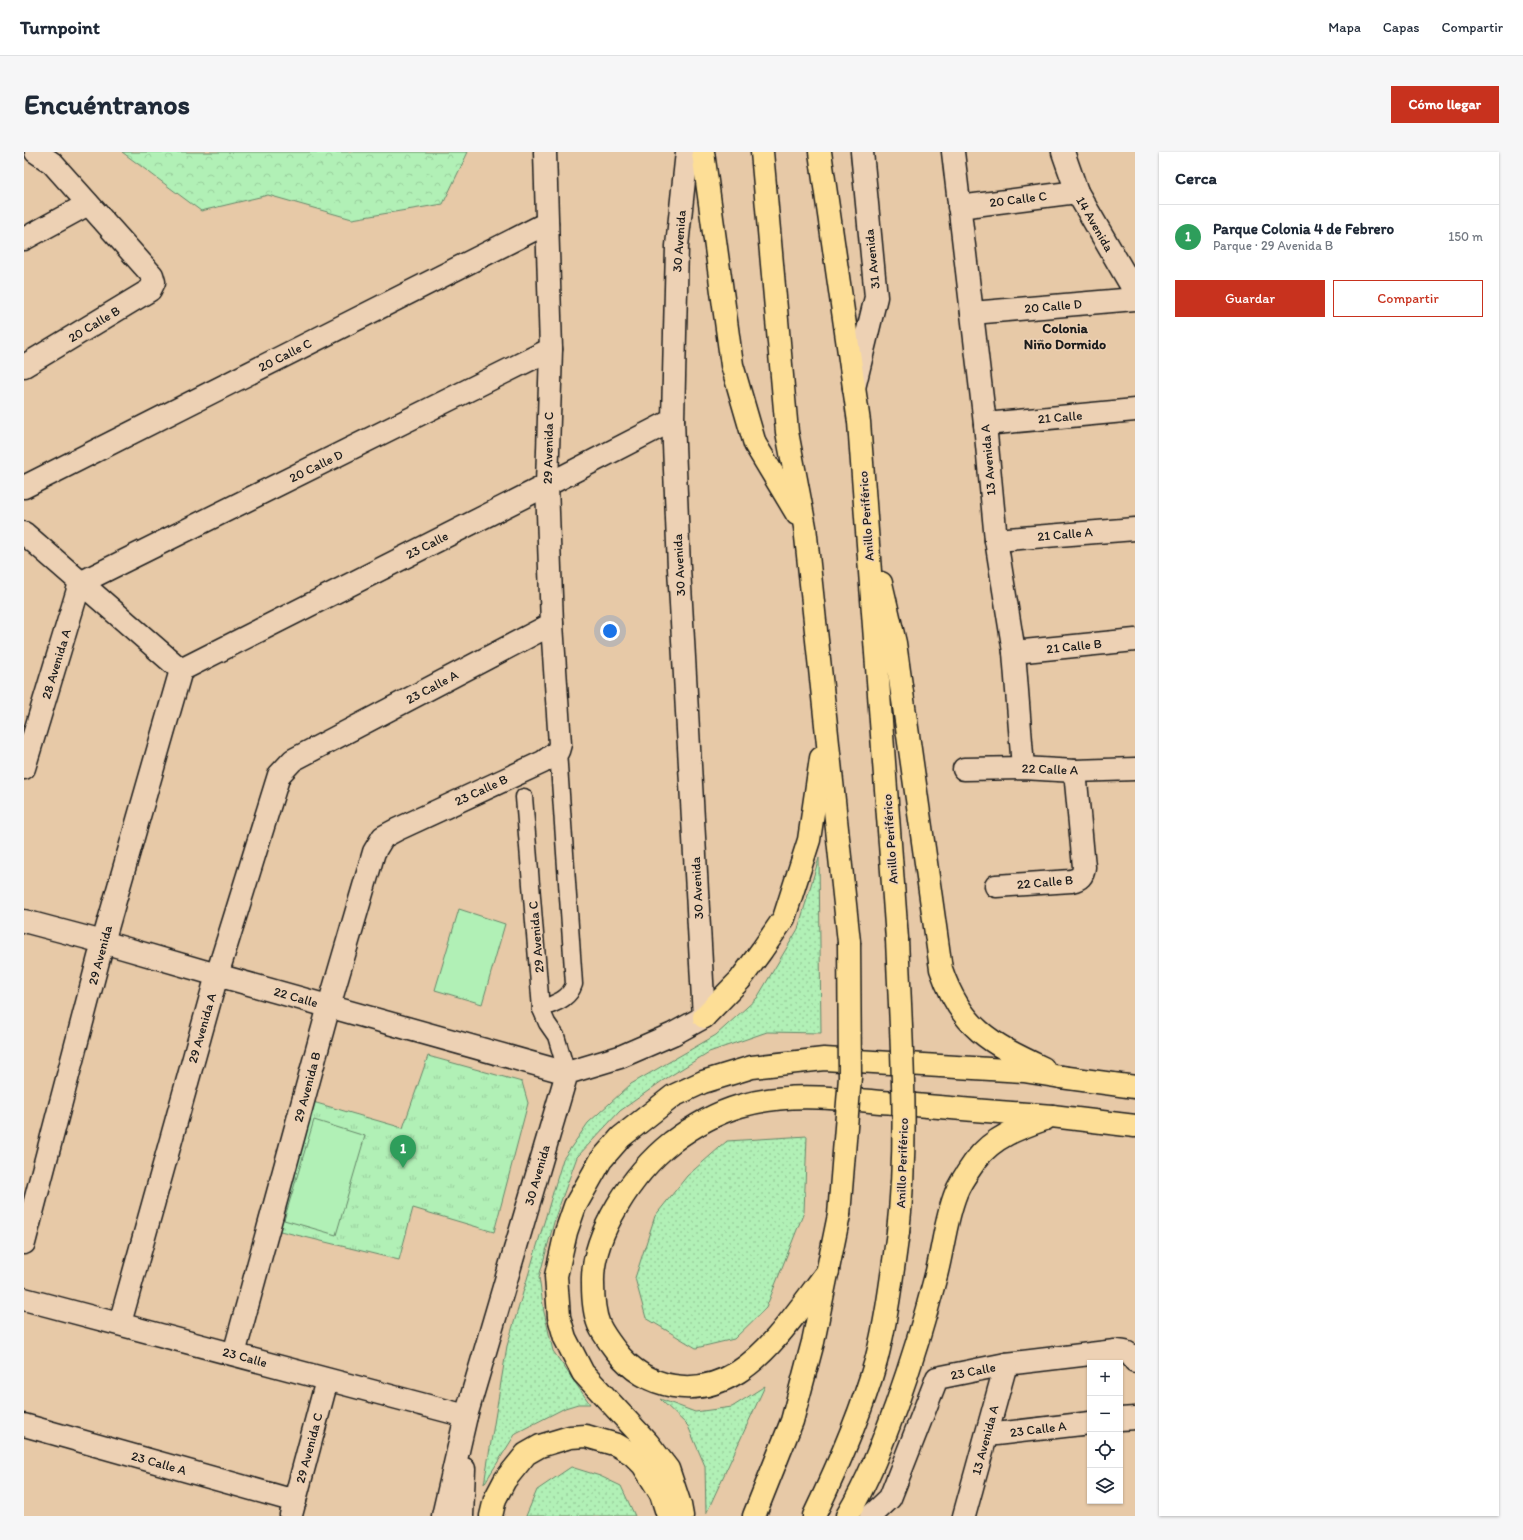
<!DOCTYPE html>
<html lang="es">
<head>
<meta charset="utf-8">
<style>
	:root { --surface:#fff; --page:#f6f6f7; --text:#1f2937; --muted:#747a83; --line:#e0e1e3; --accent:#c8321e }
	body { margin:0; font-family:Itim,sans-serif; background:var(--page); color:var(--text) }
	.controls { position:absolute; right:12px; bottom:12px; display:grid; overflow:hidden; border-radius:0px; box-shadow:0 1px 3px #0004 }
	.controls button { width:36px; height:36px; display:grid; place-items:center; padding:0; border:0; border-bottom:1px solid var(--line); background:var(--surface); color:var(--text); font:20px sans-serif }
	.you { position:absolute; left:586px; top:479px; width:14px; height:14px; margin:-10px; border:3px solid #fff; border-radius:50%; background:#1a73e8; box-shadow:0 0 0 6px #1a73e833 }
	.badge { display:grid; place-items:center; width:26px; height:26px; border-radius:50%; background:var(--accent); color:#fff; font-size:13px; font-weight:700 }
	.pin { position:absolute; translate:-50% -33px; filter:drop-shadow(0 1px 2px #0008) }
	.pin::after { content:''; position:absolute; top:21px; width:14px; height:12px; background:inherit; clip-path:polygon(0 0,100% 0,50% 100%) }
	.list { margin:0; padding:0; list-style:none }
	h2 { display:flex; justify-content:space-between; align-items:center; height:52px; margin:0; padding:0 16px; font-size:17px }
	h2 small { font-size:13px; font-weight:400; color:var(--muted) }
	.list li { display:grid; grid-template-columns:26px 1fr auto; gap:12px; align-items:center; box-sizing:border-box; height:64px; padding:0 16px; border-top:1px solid var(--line) }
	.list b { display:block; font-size:15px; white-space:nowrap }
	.list p { margin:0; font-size:13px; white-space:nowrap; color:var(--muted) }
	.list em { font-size:13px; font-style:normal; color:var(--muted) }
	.actions { display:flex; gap:8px; padding:12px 16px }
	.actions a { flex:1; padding:9px 0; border:1px solid var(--accent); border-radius:0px; text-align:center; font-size:14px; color:var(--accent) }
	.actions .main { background:var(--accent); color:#fff }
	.icon { flex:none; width:22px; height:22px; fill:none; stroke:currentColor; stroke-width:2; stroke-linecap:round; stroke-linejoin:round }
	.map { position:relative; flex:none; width:1111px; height:1364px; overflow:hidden; border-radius:0px }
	header { display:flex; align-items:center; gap:24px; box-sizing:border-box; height:56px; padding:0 20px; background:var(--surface); border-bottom:1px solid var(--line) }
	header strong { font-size:19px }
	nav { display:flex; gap:22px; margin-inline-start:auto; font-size:14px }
	.intro { display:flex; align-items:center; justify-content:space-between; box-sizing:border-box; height:96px; padding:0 24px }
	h1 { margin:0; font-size:28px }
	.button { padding:10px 18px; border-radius:0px; background:var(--accent); color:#fff; font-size:14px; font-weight:700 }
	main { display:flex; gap:24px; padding:0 24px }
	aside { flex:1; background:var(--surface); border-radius:0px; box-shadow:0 1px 3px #0004 }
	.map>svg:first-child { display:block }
	.grass { fill:url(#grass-dots); stroke:#668669 }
	.forest { fill:url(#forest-crowns); stroke:#668669 }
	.park { fill:url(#park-tufts); stroke:#668669 }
	.pitch { fill:#b1f0b6; stroke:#668669 }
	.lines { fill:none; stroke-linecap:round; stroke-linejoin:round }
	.lane-casing { stroke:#1c1c1c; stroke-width:19 }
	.street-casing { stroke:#1c1c1c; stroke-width:25 }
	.secondary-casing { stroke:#1c1c1c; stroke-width:25 }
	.primary-casing { stroke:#1c1c1c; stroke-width:25 }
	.highway-casing { stroke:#1c1c1c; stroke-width:25 }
	.lane { stroke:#edd1b4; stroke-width:16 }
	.street { stroke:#edd1b4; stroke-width:22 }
	.secondary { stroke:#edd1b4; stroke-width:22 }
	.primary { stroke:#fdde96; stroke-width:22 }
	.highway { stroke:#fdde96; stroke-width:22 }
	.highway-bridge-casing { stroke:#1c1c1c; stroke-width:25; stroke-linecap:butt }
	.highway-bridge { stroke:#fdde96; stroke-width:22 }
	.labels { text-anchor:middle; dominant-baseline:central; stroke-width:3; stroke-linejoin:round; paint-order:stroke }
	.street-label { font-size:13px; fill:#1c1c1c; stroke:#edd1b4 }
	.neighbourhood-label { font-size:14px; font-weight:bold; fill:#1c1c1c; stroke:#edd1b4 }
</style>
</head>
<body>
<header>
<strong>Turnpoint</strong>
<nav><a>Mapa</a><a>Capas</a><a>Compartir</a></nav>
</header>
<div class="intro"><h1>Encuéntranos</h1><a class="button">Cómo llegar</a></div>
<main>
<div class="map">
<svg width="1111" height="1364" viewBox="0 0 1111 1364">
	<defs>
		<pattern id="grass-dots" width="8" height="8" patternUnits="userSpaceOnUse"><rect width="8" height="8" fill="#b1f0b6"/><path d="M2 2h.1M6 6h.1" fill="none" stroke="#98cd9c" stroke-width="1.8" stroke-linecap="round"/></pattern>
		<pattern id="forest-crowns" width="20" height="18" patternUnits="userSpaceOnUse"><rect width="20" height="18" fill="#b1f0b6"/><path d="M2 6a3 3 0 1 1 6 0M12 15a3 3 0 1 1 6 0" fill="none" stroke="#98cd9c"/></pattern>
		<pattern id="park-tufts" width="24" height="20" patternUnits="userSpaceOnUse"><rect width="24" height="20" fill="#b1f0b6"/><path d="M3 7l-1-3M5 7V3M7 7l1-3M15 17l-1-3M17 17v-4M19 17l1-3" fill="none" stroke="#98cd9c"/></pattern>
	</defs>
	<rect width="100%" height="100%" fill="#e7c9a7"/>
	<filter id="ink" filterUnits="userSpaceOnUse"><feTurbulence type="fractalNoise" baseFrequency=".025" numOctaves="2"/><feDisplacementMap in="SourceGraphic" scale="8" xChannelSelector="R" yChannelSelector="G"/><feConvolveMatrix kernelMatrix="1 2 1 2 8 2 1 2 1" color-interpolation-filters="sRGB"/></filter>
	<g filter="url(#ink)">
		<g class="grass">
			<polygon points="795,706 797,881 743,880 685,900 638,929 596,959 553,1005 532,1063 515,1125 520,1160 529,1199 566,1252 554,1252 541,1256 492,1281 460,1332 483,1194 539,1007 564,971 607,932 692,883 733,846 774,777"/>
			<polygon points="783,984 780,1060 742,1156 710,1187 672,1196 622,1166 611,1126 631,1064 663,1024 703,989"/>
			<polygon points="741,1234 682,1362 681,1314 664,1274 636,1247 671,1260 708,1255"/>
			<polygon points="547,1315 576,1324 597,1334 611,1364 502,1364 513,1338"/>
		</g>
		<polygon class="forest" points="98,0 444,0 419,52 328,67 244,43 177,59"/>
		<polygon class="park" points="404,904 498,930 504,951 470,1080 389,1056 375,1108 252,1078 289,950 379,976"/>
		<g class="pitch">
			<polygon points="435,757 481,772 458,852 411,838"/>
			<polygon points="290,968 341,984 312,1083 260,1068"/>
		</g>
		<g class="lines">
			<g class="lane-casing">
				<g id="lane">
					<polyline points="500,645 517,857 523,871 532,884 543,921"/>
					<path d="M517,857c14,-6 28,-9 33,-25l-16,-233"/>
				</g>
			</g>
			<g class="street-casing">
				<g id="street">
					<polyline points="929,0 961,272 972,388 990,500 999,616"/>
					<polyline points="1039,0 1053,40 1111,140"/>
					<polyline points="935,55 1053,40"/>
					<polyline points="0,87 64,52"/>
					<polyline points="948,161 1111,147"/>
					<polyline points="0,214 126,138 130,130 128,123 28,11 12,0"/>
					<polyline points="961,272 1111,258"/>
					<polyline points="0,335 523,71"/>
					<polyline points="0,381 157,518"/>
					<polyline points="972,388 1111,377"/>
					<polyline points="990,500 1111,488"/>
					<polyline points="0,616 56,431 527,197"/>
					<polyline points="940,617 999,616 1051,619 1111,617"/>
					<path d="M972,734l75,-5c9,-2 12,-5 13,-14l-9,-96"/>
					<polyline points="0,769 79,790 193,823 543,921"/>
					<polyline points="0,1147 442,1264"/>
					<polyline points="96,1171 193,823 255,623 269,608 528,472"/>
					<polyline points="210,1202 305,854 350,700 359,685 372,678 519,610 534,599 536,592 528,472 523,333 527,197 521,0"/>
					<polyline points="1096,1267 1111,1266"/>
					<polyline points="0,1273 271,1349"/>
					<polyline points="963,1283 1066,1271"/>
					<polyline points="267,1363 303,1228"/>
					<path d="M847,1364l19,-18 47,-120 69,-14 109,-13c10,0 15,1 20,10"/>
					<polyline points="940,1364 982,1212"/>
				</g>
			</g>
			<g class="secondary-casing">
				<g id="secondary">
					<polyline points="830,236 852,145 838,0"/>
					<polyline points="0,1091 79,790 157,518 523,333 649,268"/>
					<polyline points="419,1364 442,1264 543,921 596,905 649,882 680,865 655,416 649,268 653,94 663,0"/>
					<polyline points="438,1364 440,1317"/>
				</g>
			</g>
			<g class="primary-casing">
				<g id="primary">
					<polyline points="1037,925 1111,935"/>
					<polyline points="1028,964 1111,974"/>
				</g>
			</g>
			<g class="highway-casing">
				<g id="highway">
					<polyline points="679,0 708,213 731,292 773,362"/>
					<polyline points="738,0 763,280 781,375 825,790"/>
					<polyline points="796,0 835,270 873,787"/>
					<path d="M857,431l14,60 46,326c20,59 49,74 102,99"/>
					<polyline points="680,865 716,828 738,798 760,766 785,688 797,606"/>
					<path d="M804,1119c-25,32 -56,80 -90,101 -42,26 -91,18 -122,-21 -6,-8 -13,-17 -17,-26 -5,-12 -6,-28 -6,-41 -2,-50 41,-112 79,-142 20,-15 44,-29 68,-36 51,-15 102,-7 153,-3 53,5 106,9 159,13"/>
					<polyline points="467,1364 471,1347 481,1328 502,1302 516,1294 546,1285 562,1284 593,1293 608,1302 619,1313 637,1342 644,1364"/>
					<polyline points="658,1364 656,1353 644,1317 624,1291 559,1221 541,1186 535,1165 532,1124 542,1080 551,1054 577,1008 597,985 649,944 679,930 728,915 800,907 1000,919 1037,925"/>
					<polyline points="730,1364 768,1269 789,1190 815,1063"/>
					<path d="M790,1364c24,-50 47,-102 62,-155 11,-42 16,-86 22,-129"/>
					<path d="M823,1364c21,-35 35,-72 49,-110 15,-42 28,-84 39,-127 8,-28 10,-59 21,-86 4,-11 13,-23 20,-33 17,-23 43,-32 69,-41"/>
				</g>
			</g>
			<use href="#lane" class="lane"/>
			<use href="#street" class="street"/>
			<use href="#secondary" class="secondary"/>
			<use href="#primary" class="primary"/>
			<use href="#highway" class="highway"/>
			<g class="highway-bridge-casing">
				<g id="highway-bridge">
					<path d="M873,787c4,97 12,196 1,293"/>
					<polyline points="815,1063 826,925 825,790"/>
				</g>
			</g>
			<use href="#highway-bridge" class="highway-bridge"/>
		</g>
	</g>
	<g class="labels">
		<g class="street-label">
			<text transform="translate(994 47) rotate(-7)">20 Calle C</text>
			<text transform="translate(1071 72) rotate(60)">14 Avenida</text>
			<text transform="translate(655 89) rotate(-86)">30 Avenida</text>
			<text transform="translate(848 107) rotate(-96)">31 Avenida</text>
			<text transform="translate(1029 154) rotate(-5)">20 Calle D</text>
			<text transform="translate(70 172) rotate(-31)">20 Calle B</text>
			<text transform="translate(261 203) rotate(-27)">20 Calle C</text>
			<text transform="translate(1036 265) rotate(-5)">21 Calle</text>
			<text transform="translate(524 296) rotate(-89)">29 Avenida C</text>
			<text transform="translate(964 308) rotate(-95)">13 Avenida A</text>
			<text transform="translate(292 314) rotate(-26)">20 Calle D</text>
			<text transform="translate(842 364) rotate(-94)">Anillo Periférico</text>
			<text transform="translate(1041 382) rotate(-5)">21 Calle A</text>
			<text transform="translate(403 393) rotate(-27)">23 Calle</text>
			<text transform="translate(655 413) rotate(-93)">30 Avenida</text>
			<text transform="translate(1050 494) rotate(-6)">21 Calle B</text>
			<text transform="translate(32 512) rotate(-73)">28 Avenida A</text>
			<text transform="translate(408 535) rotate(-28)">23 Calle A</text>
			<text transform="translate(1026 617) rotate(2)">22 Calle A</text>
			<text transform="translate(457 638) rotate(-25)">23 Calle B</text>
			<text transform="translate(866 687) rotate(-94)">Anillo Periférico</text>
			<text transform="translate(1021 730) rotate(-5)">22 Calle B</text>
			<text transform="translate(673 736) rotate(-93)">30 Avenida</text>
			<text transform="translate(512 785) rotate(-95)">29 Avenida C</text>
			<text transform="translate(76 803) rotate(-75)">29 Avenida</text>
			<text transform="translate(272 845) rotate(16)">22 Calle</text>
			<text transform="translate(178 876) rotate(-74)">29 Avenida A</text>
			<text transform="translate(283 935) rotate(-75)">29 Avenida B</text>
			<text transform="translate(878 1011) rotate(-88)">Anillo Periférico</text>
			<text transform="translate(513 1023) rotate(-74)">30 Avenida</text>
			<text transform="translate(221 1205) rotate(15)">23 Calle</text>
			<text transform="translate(949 1219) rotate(-11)">23 Calle</text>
			<text transform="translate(1014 1277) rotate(-7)">23 Calle A</text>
			<text transform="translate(961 1288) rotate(-75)">13 Avenida A</text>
			<text transform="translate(285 1296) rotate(-75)">29 Avenida C</text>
			<text transform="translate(135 1311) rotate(16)">23 Calle A</text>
		</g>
		<g class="neighbourhood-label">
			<text x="1041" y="176">Colonia<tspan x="1041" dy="16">Niño Dormido</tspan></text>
		</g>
	</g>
</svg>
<div class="controls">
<button>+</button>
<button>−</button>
<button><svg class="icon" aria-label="locate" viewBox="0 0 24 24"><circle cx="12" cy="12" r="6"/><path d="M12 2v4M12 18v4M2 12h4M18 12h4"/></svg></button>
<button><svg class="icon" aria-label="layers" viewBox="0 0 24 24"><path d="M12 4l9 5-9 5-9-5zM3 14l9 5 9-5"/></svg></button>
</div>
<div class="you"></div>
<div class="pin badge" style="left:379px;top:1016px;background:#2e9e5b">1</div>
</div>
<aside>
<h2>Cerca<small></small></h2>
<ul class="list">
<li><span class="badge" style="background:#2e9e5b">1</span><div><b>Parque Colonia 4 de Febrero</b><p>Parque · 29 Avenida B</p></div><em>150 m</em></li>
</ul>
<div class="actions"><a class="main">Guardar</a><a>Compartir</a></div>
</aside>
</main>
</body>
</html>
